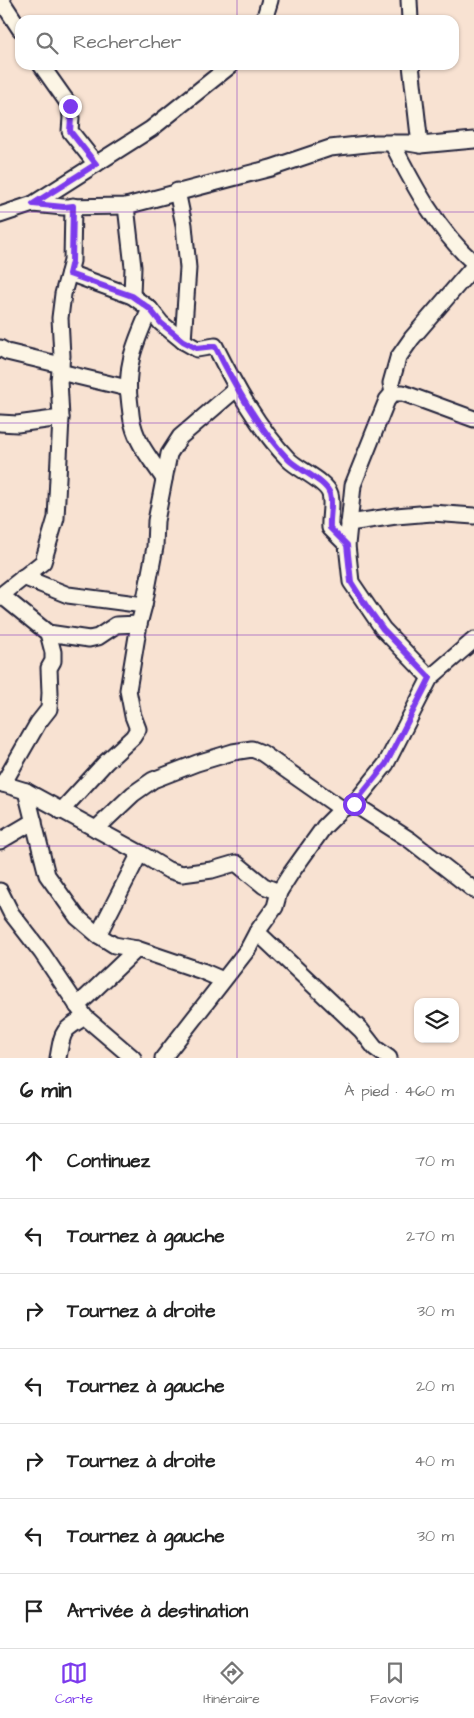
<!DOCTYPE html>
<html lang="fr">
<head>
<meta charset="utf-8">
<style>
	:root { --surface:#fff; --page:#f6f6f6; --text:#222; --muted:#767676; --line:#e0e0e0; --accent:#7c3aed }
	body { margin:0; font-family:"Architects Daughter",sans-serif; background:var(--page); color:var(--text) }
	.controls { position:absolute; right:15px; bottom:15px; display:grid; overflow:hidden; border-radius:10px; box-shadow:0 1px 4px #0004 }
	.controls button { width:45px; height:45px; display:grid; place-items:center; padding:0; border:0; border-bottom:1px solid var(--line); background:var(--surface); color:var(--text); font:25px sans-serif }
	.stop { position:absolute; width:15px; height:15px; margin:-11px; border:4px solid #7c3aed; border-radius:50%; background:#fff }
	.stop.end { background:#7c3aed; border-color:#fff; box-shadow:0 1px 5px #0008 }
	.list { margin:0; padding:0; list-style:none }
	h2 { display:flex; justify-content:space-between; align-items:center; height:65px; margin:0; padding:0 20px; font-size:21px }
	h2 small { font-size:16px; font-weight:400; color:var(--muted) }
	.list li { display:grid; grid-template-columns:32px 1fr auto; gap:15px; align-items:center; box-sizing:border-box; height:75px; padding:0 20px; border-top:1px solid var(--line) }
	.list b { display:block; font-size:19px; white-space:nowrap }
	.list em { font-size:16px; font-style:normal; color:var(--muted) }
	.icon { flex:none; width:28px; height:28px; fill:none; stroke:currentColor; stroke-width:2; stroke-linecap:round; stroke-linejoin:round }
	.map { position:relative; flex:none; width:474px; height:1058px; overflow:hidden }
	.search { position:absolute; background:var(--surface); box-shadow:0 1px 4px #0004; left:15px; right:15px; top:15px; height:55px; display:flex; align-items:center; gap:12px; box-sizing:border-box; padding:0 18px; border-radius:15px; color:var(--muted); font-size:19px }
	.sheet { height:590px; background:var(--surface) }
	nav { display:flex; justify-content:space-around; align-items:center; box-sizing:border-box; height:70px; border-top:1px solid var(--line); background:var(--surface); font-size:14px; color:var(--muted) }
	nav a { display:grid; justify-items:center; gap:2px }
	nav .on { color:var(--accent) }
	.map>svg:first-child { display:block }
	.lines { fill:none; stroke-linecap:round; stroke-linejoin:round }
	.street-casing { stroke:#22223b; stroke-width:19 }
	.street { stroke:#fcf5e5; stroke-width:15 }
	.route { stroke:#7c3aed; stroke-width:6 }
	.grid { fill:none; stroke:#7b2cbf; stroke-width:1; stroke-opacity:0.55 }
</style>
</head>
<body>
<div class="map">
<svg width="474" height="1058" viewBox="0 0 474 1058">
	<rect width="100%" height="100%" fill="#f8e2d2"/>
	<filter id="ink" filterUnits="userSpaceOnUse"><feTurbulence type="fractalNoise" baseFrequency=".02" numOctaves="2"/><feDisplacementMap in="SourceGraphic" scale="10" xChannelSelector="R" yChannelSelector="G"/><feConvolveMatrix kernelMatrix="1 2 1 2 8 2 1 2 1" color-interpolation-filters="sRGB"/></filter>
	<g filter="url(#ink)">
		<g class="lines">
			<g class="street-casing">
				<g id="street">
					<polyline points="1,0 20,29"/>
					<polyline points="409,0 410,20"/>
					<polyline points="264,20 270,0"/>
					<polyline points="41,65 70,106 71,118 70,131 96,164"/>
					<polyline points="411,65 420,145"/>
					<path d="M392,143c22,43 45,87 82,120"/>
					<polyline points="177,191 184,225 188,268 183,341"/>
					<polyline points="33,204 151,129 231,65"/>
					<polyline points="126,206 133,267 132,296"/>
					<polyline points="0,215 33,204 63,207 126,206 271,168 330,148 376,143 408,143 420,145 474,140"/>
					<path d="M69,273l63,23 18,13 11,14 22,18 14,8 18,-3c20,40 43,82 74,114 10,10 37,21 41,34 3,10 -1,24 0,34l17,17"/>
					<path d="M150,309c-15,34 -26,58 -20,97 1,6 1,13 3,19 5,20 20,37 31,54"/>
					<polyline points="0,348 7,352 61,365"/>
					<polyline points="60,372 127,388"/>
					<polyline points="393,393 391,383 398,358 412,338 474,266"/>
					<polyline points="0,423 17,424 61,418"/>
					<polyline points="349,523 396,516 432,513 474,516"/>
					<polyline points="23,577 68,595 144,605"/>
					<polyline points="1,595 48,633 89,639 98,637 116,625 139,624"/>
					<polyline points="0,596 43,562 56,518 61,418 59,380 62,356 60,318 63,294 72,261 73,206"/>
					<polyline points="430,678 383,629 351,582 347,545 353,485 387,400 393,393 403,393 474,419"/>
					<polyline points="0,783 26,791 140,853 168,870 182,874 212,870 236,863 264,886 279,892"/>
					<polyline points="3,784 38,723 49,709 50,693 49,668 53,661 53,652 48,633"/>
					<polyline points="26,791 47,875 77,917 98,935 114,945 137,949 202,971 223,980"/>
					<polyline points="354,804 410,840 474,890"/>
					<polyline points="61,811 106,762 133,737 138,729 133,716 128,690 139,624 144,605 155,547 156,521 169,454 180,437 237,388"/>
					<polyline points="96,829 133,794 153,780 197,763 233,752 252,749 262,753 342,809"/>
					<polyline points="0,841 34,821"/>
					<polyline points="0,891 11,913 42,953 85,1017 133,1058"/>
					<polyline points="257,932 361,1030 375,1048 389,1058"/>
					<polyline points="98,935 140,853"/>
					<polyline points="77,1006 137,949"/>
					<path d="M58,1058c5,-27 3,-27 27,-41"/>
					<polyline points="163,1058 248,949 257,932 275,907 279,892 291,873 324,827 342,809 354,804 386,764 430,678 474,640"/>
				</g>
			</g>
			<use href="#street" class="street"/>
		</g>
	</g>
	<g class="lines" filter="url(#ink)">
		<path class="route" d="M70,106l1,12 -1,13 26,33 -63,40 31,3 9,-1 -1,55 -3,13 63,22 18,13 11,14 22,18 14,7 18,-2c20,40 43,82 74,114 10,10 37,21 41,34 3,10 -1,23 0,34l17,17 4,37 16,25 16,22 47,49 -44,86 -32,40"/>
	</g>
	<path class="grid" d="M237,0v20M237,65v993M0,212h474M0,423h474M0,635h474M0,846h474"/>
</svg>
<div class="controls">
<button><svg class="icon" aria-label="layers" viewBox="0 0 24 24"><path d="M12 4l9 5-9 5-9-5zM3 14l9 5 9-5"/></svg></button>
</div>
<div class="stop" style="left:354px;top:804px"></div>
<div class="stop end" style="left:70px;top:106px"></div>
<div class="search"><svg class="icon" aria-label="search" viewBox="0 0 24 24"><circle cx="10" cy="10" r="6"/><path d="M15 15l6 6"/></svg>Rechercher</div>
</div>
<section class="sheet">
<h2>6 min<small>À pied · 460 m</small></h2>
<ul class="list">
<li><svg class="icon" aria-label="ahead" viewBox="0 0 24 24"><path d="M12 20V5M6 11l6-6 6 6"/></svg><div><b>Continuez</b></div><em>70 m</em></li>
<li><svg class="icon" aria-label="left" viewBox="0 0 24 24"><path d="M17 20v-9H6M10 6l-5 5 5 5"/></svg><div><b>Tournez à gauche</b></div><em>270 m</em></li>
<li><svg class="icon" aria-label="right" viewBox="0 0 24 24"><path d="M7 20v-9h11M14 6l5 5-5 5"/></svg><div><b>Tournez à droite</b></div><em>30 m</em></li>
<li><svg class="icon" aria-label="left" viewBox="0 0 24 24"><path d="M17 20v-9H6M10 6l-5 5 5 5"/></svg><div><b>Tournez à gauche</b></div><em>20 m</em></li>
<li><svg class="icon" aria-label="right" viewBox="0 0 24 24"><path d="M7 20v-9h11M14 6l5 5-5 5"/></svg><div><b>Tournez à droite</b></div><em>40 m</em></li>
<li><svg class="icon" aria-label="left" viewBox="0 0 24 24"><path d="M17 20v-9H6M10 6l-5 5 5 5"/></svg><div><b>Tournez à gauche</b></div><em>30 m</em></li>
<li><svg class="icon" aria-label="arrive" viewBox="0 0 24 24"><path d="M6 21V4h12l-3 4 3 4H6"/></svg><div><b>Arrivée à destination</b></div></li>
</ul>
</section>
<nav>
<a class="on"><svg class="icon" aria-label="map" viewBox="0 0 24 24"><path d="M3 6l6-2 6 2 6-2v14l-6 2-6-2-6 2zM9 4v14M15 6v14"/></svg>Carte</a>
<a><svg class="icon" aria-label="directions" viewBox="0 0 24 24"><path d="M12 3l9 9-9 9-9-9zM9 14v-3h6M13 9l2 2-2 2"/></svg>Itinéraire</a>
<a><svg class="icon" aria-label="saved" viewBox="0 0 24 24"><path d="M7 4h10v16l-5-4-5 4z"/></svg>Favoris</a>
</nav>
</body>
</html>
